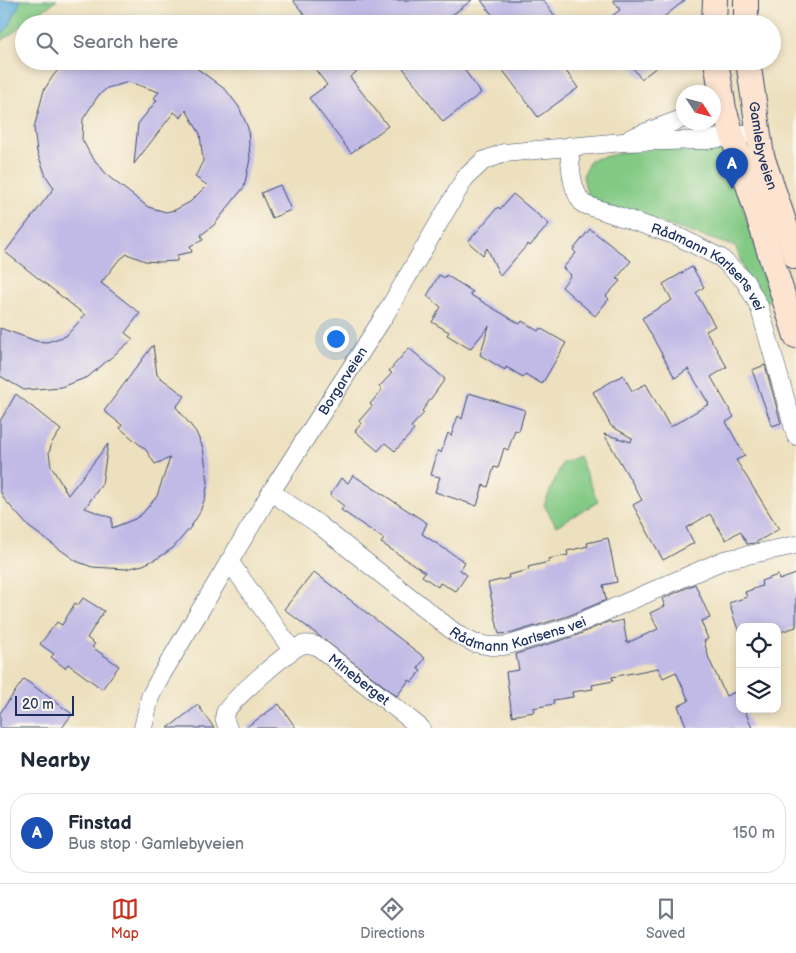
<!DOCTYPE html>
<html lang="en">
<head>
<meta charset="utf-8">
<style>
	:root { --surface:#fff; --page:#f2f2f3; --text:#1f2937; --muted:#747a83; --line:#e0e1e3; --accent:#c8321e }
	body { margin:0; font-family:"Balsamiq Sans",sans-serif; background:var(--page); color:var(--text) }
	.controls { position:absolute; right:15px; bottom:15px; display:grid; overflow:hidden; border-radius:10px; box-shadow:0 2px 8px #0003 }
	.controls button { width:45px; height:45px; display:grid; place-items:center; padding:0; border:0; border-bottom:1px solid var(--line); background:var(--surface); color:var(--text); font:25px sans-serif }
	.compass { position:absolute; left:676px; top:85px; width:45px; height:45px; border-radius:50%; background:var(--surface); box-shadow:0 2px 8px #0003; rotate:126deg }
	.scale { position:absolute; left:15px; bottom:12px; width:59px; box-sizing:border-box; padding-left:5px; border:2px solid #1b2f5e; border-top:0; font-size:14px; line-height:18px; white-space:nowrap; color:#1b2f5e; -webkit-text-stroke:4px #fbf7ec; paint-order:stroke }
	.you { position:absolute; left:335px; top:338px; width:18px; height:18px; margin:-12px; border:4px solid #fff; border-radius:50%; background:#1a73e8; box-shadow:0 0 0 8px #1a73e833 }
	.badge { display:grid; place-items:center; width:32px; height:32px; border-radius:50%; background:var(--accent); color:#fff; font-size:16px; font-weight:700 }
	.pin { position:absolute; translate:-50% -41px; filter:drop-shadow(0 1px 2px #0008) }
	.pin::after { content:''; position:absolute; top:26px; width:18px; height:15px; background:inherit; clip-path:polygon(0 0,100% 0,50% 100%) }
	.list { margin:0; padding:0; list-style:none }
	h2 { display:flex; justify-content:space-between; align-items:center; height:65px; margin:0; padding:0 20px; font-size:21px }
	h2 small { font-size:16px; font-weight:400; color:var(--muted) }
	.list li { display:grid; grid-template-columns:32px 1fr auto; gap:15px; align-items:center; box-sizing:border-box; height:80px; margin:0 10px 10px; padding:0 10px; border:1px solid var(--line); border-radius:20px }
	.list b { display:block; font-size:19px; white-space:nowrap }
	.list p { margin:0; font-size:16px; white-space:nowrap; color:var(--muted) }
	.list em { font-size:16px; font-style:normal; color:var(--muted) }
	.icon { flex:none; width:28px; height:28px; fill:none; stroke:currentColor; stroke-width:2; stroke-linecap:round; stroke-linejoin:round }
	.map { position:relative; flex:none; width:796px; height:728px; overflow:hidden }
	.search { position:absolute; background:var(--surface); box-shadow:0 2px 8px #0003; left:15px; right:15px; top:15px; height:55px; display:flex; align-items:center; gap:12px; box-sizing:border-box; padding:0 18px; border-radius:28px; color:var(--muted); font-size:19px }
	.sheet { height:155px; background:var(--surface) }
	nav { display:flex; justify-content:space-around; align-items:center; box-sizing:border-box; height:70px; border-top:1px solid var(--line); background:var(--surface); font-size:14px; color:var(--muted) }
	nav a { display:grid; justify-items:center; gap:2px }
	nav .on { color:var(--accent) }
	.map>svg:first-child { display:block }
	.green { fill:#82c984; stroke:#4e7c71 }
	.water { fill:#65b1de; stroke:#40709e }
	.building { fill:#c1bae6; fill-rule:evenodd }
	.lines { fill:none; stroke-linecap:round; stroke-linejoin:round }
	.street-casing { stroke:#3a4a6c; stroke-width:19 }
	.secondary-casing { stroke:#3a4a6c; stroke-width:26 }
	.street { stroke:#fff; stroke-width:18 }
	.secondary { stroke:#fde4d1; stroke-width:24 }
	.labels { text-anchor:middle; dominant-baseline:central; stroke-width:4; stroke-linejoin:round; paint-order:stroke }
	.street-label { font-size:14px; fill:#1b2f5e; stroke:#fbf7ec }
</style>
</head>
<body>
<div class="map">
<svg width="796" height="728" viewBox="0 0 796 728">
	<rect width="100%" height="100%" fill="#fbf7ec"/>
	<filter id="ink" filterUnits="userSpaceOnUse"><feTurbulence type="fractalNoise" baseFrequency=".02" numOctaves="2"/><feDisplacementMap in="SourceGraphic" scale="10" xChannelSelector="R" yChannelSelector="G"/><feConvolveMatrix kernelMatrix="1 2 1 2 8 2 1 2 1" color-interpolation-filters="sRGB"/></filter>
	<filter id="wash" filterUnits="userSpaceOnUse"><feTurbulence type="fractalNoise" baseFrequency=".0096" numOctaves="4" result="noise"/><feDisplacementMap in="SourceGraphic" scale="20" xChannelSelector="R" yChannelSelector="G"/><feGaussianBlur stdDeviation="1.12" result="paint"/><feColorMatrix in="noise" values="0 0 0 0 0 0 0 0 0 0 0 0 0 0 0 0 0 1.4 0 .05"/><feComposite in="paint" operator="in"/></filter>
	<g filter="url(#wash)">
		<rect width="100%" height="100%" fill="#ede0be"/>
		<g class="green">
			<polygon points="0,0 57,0 0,42"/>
			<polygon points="717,126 772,299 761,303 749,285 736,247 602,204 587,194 583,176 590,160 698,135"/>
			<polygon points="579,456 598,502 556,526 544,505 562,463"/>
		</g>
		<polygon class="water" points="0,0 21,0 9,26 0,36"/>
		<g id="blocks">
			<g class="building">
				<polygon points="293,0 472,0 440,24 311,24"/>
				<polygon points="481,0 543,0 561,24 499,24"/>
				<polygon points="613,0 685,0 655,24 601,24 620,10"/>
				<path d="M66,61h121l39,29 13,17 9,21 2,31 -6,28 -30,38 -13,10 2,5 -13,6 2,6 -15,3v6l-17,1 -15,-1 -18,-7 -9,7 -17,22 39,30 -15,20 8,6 -45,38 -27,10 -37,3 -24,-14v-48l36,13 11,1 19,-6 19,-21 -80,-63 49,-64 -8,-12 -9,-24 -3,-24 10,-38 9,-14zM129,82l30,10 -5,6 3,2 -19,24 -4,40 40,-52 7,6 5,-8 14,24 3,27 -8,16 12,8 -17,17 -15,8 -9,2 -18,-5 -39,-30 -18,-21 -9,-17 1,-20 15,-23 9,-8z"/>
				<polygon points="309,61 353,61 359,70 350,77 388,126 351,153 309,98 327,85"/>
				<polygon points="398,61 458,61 481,93 443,122"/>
				<polygon points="496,61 559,61 578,88 538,117"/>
				<polygon points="628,61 665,61 641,79"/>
				<polygon points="280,185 291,210 272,218 261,193"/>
				<polygon points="513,194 549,224 530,246 528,244 500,276 487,248 483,255 468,242 498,207 500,209"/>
				<polygon points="590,229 631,261 617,278 620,281 606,296 609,299 595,316 562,287 571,275 563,268 576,253 573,250"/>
				<polygon points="692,267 704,287 696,293 715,326 706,331 727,367 711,377 734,417 726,422 745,456 736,460 779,529 755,543 747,544 740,531 726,540 710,514 686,528 694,543 663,560 633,505 642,500 604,434 631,442 632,438 611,426 593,392 623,375 632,391 646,384 670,427 709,404 688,369 675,378 642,318 672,300 663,284"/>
				<polygon points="439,275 445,278 446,275 464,286 473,292 469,294 520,324 522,321 538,331 540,328 566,343 542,384 525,374 523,377 506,367 505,370 480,355 489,326 470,349 447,335 449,332 432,322 441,307 427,296"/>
				<polygon points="153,345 157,375 185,396 176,407 196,432 203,448 208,482 205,498 199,514 190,528 173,548 158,558 143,565 126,569 92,567 76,561 29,527 4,499 0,490 0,421 16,394 61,430 52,442 49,453 51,466 68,495 108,444 102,484 85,508 112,518 112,528 135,519 142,514 157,496 170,458 155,464 146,450 120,428 122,425 104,411"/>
				<polygon points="409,348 445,379 422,411 424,413 411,427 414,430 395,451 385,443 378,451 355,431 362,423 359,421 372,406 370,404 382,390 379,387 392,373 389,371"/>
				<polygon points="765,365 781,423 772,426 752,370"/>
				<polygon points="469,393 525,410 519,431 515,430 508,450 504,448 498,468 494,467 488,487 483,485 477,506 435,492 440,477 431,475 438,450 441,453 448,433 451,436 458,416 462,419"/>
				<polygon points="353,475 427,523 422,534 465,562 460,570 467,575 456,591 440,583 438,587 422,576 425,572 383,544 381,543 384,539 341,510 344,506 330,495 341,478 348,483"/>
				<polygon points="608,538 617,582 603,585 606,600 568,616 512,633 499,634 488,583 509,578 508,575 529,570 528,567 549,562 548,559 568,555 567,551 588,546 587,543"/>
				<polygon points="314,572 425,658 420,665 418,669 421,671 412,682 409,680 397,696 284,609"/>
				<polygon points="796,574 796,627 777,633 777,627 740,627 739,633 729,603 747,597 745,592 762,586 761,581 778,575 779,580"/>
				<polygon points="695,584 710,618 701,621 708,639 704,641 709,659 726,696 740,690 740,709 744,709 752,728 687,728 678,706 689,701 676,672 663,678 658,668 612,677 613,681 592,685 593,689 572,692 573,697 553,700 554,704 533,708 534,712 512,716 506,672 519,670 516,654 575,636 610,621 611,623 623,620 627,643 658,629 650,613 665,606 662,599"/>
				<polygon points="83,598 104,611 87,638 95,644 92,647 119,666 102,689 68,664 65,668 51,657 54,654 40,644 57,622 62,625 75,603 78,605"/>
				<polygon points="24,679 72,714 62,728 0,728 0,713"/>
				<polygon points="279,704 296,728 245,728"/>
				<polygon points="198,705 214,728 168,728"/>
			</g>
		</g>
	</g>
	<g filter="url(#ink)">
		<use href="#blocks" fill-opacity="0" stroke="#3a4a6c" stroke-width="1"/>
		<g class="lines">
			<g class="street-casing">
				<g id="street">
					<polyline points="631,138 684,118"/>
					<path id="s1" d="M569,146c2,21 1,41 14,58l94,32 44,22 24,23 14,25 37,130"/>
					<path id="s2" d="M271,492l47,32 140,111 16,8 16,3h15l67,-20 152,-66 72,-15"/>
					<polyline points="229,561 292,650"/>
					<path id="s3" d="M143,728l7,-31 12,-23 109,-182 114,-177 80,-137 18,-17 21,-8 119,-11 84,-2 51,-8"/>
					<path id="s4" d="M228,728c-2,-5 -5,-10 -3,-15 4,-11 65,-64 77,-68 5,-2 10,0 15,1l104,82"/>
				</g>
			</g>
			<g class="secondary-casing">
				<g id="secondary">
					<polyline points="746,0 746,24"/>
					<polyline points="714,24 715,0"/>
					<polyline points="716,61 724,109 796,336"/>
					<path id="s5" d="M748,61l14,95 34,101"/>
				</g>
			</g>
			<use href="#street" class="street"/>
			<use href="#secondary" class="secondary"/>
		</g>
	</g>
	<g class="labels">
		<g class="street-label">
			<text stroke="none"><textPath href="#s5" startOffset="86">Gamlebyveien</textPath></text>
			<text stroke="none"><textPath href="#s1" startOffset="204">Rådmann Karlsens vei</textPath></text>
			<text stroke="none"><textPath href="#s3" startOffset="402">Borgarveien</textPath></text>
			<text stroke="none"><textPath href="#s2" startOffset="298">Rådmann Karlsens vei</textPath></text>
			<text stroke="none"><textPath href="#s4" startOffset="188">Mineberget</textPath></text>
		</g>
	</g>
</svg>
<div class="controls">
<button><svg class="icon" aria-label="locate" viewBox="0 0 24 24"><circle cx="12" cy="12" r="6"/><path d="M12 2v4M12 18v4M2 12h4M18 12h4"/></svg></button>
<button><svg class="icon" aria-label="layers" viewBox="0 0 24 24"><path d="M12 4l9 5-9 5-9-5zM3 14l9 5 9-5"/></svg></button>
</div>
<svg class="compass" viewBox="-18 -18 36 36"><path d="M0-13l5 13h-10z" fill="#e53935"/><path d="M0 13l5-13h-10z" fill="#747a83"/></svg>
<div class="scale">20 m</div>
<div class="you"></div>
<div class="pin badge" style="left:732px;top:189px;background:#1a4fb4">A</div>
<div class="search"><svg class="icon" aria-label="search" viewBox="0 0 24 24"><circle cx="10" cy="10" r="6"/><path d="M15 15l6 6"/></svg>Search here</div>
</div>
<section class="sheet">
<h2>Nearby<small></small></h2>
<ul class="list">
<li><span class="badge" style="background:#1a4fb4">A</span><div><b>Finstad</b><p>Bus stop · Gamlebyveien</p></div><em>150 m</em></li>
</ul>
</section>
<nav>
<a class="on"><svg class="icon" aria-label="map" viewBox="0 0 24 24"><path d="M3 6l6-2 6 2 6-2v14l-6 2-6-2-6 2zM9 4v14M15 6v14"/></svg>Map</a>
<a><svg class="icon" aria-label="directions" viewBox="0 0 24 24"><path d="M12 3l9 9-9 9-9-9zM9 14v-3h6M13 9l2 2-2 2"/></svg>Directions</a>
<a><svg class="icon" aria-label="saved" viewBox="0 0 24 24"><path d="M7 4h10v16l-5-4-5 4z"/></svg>Saved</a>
</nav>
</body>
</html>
